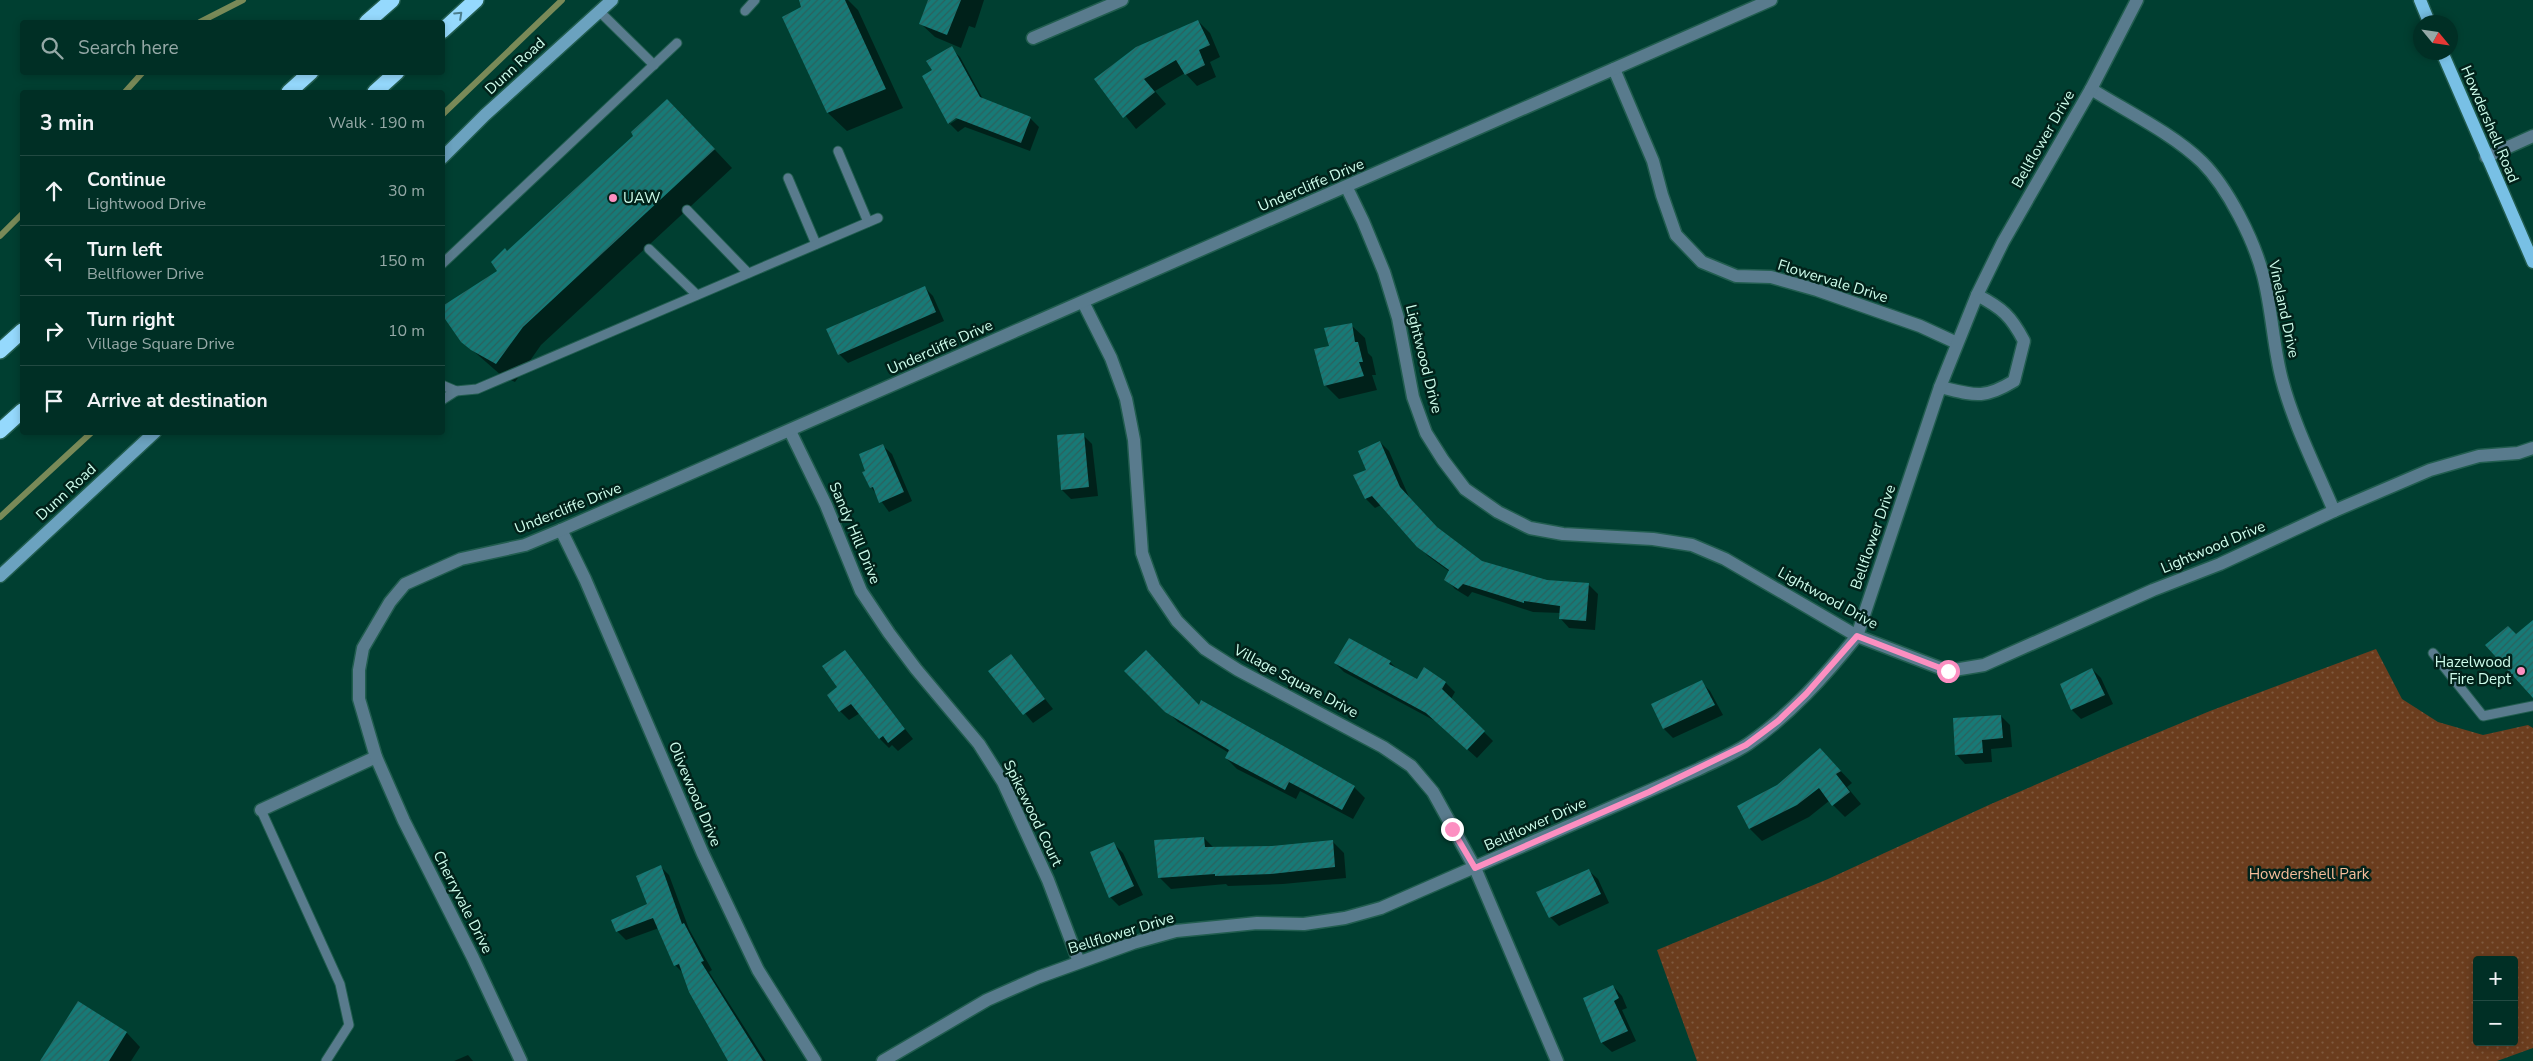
<!DOCTYPE html>
<html lang="en">
<head>
<meta charset="utf-8">
<style>
	:root { --surface:#002f25; --page:#0a372d; --text:#f1f3f6; --muted:#95a9a7; --line:#224a42 }
	body { margin:0; font-family:"Nunito Sans",sans-serif; background:var(--page); color:var(--text) }
	.controls { position:absolute; right:15px; bottom:15px; display:grid; overflow:hidden; border-radius:5px; box-shadow:0 2px 8px #0003 }
	.controls button { width:45px; height:45px; display:grid; place-items:center; padding:0; border:0; border-bottom:1px solid var(--line); background:var(--surface); color:var(--text); font:25px sans-serif }
	.compass { position:absolute; left:2413px; top:15px; width:45px; height:45px; border-radius:50%; background:var(--surface); box-shadow:0 2px 8px #0003; rotate:119deg }
	.stop { position:absolute; width:15px; height:15px; margin:-11px; border:4px solid #fc8fc1; border-radius:50%; background:#fff }
	.stop.end { background:#fc8fc1; border-color:#fff; box-shadow:0 1px 5px #0008 }
	.list { margin:0; padding:0; list-style:none }
	h2 { display:flex; justify-content:space-between; align-items:center; height:65px; margin:0; padding:0 20px; font-size:21px }
	h2 small { font-size:16px; font-weight:400; color:var(--muted) }
	.list li { display:grid; grid-template-columns:32px 1fr auto; gap:15px; align-items:center; box-sizing:border-box; height:70px; padding:0 20px; border-top:1px solid var(--line) }
	.list b { display:block; font-size:19px; white-space:nowrap }
	.list p { margin:0; font-size:16px; white-space:nowrap; color:var(--muted) }
	.list em { font-size:16px; font-style:normal; color:var(--muted) }
	.icon { flex:none; width:28px; height:28px; fill:none; stroke:currentColor; stroke-width:2; stroke-linecap:round; stroke-linejoin:round }
	.map { position:relative; flex:none; width:2533px; height:1061px; overflow:hidden }
	.search { position:absolute; background:var(--surface); box-shadow:0 2px 8px #0003; left:20px; top:20px; width:425px; height:55px; display:flex; align-items:center; gap:12px; box-sizing:border-box; padding:0 18px; border-radius:5px; color:var(--muted); font-size:19px }
	.panel { position:absolute; background:var(--surface); box-shadow:0 2px 8px #0003; left:20px; top:90px; width:425px; height:345px; border-radius:5px }
	.map>svg:first-child { display:block }
	.park { fill:url(#park-dots); fill-rule:evenodd }
	.shadow { fill:#0007; fill-rule:evenodd }
	.lines { fill:none; stroke-linecap:round; stroke-linejoin:round }
	.stream { stroke:#798a58; stroke-width:6 }
	.building { fill:url(#building-hatch) }
	.lane-casing { stroke:#215d4f; stroke-width:11 }
	.street-casing { stroke:#215d4f; stroke-width:15 }
	.secondary-casing { stroke:#215d4f; stroke-width:15 }
	.primary-casing { stroke:#215d4f; stroke-width:15 }
	.highway-casing { stroke:#215d4f; stroke-width:18 }
	.lane { stroke:#597b8d; stroke-width:9 }
	.street { stroke:#597b8d; stroke-width:12 }
	.secondary { stroke:#6ba2bf; stroke-width:12 }
	.primary { stroke:#78c0e5; stroke-width:12 }
	.highway { stroke:#95d9fd; stroke-width:15 }
	.oneway { stroke:#4b7e8c }
	.route { stroke:#fc8fc1; stroke-width:6 }
	.poi-dot { fill:#fc8fc1; stroke:#01221a; stroke-width:2 }
	.labels { text-anchor:middle; dominant-baseline:central; stroke-width:5; stroke-linejoin:round; paint-order:stroke }
	.street-label { font-size:15px; fill:#cefdec; stroke:#01221a }
	.poi-label { font-size:15px; fill:#cefdec; stroke:#01221a; text-anchor:start }
	.park-label { font-size:15px; fill:#f7be9b; stroke:#01221a }
</style>
</head>
<body>
<div class="map">
<svg width="2533" height="1061" viewBox="0 0 2533 1061">
	<defs>
		<pattern id="park-dots" width="8" height="8" patternUnits="userSpaceOnUse" patternTransform="scale(1.25)"><rect width="8" height="8" fill="#6b3d1e"/><path d="M2 2h.1M6 6h.1" fill="none" stroke="#7f5a3f" stroke-width="1.8" stroke-linecap="round"/></pattern>
		<pattern id="building-hatch" width="6" height="6" patternUnits="userSpaceOnUse" patternTransform="scale(1.25)"><rect width="6" height="6" fill="#177a77"/><path d="M-1 1l2-2M0 6l6-6M5 7l2-2" fill="none" stroke="#2c615d"/></pattern>
	</defs>
	<rect width="100%" height="100%" fill="#003f31"/>
	<path class="park" d="M2376,649l26,50 36,23 45,13 45,-10 5,3v320l-36,13h-800l-40,-111 171,-71 163,-75 125,-54 94,-39zM2477,960h37v82h-37z"/>
	<g class="shadow">
		<polygon points="801,0 848,0 858,10 903,108 847,131 828,113 784,17 802,7"/>
		<polygon points="930,0 984,0 975,28 969,26 961,48 935,37 921,24"/>
		<polygon points="1198,21 1210,33 1220,57 1210,62 1216,77 1197,86 1185,73 1155,91 1166,104 1136,129 1096,79"/>
		<path d="M951,48l9,9 24,44 46,17 9,9 -9,24 -65,-24 -7,5 -9,-9 -25,-46 10,-6zM960,114l2,2 -12,8v-3z"/>
		<polygon points="686,119 732,168 541,345 515,382 502,376 462,341 508,253 635,136"/>
		<polygon points="924,287 933,296 944,321 848,363 839,354"/>
		<polygon points="1351,325 1365,338 1368,353 1372,357 1376,375 1372,375 1377,390 1339,399 1325,385 1330,347"/>
		<polygon points="1083,435 1092,444 1098,496 1071,499 1062,490"/>
		<polygon points="1380,442 1389,451 1409,497 1439,530 1481,562 1547,582 1588,584 1598,594 1595,630 1569,628 1560,618 1561,613 1533,612 1472,592 1468,597 1455,589 1446,579 1450,572 1428,556 1381,505 1375,508 1366,499 1355,476 1367,470"/>
		<polygon points="882,445 892,454 912,501 889,512 871,487 867,471"/>
		<polygon points="844,652 913,739 898,751 892,745 889,748 880,739 860,713 849,720 840,711"/>
		<polygon points="1011,656 1053,709 1033,723 990,671"/>
		<polygon points="1390,662 1399,671 1418,681 1425,669 1446,683 1455,692 1451,699 1493,741 1477,758 1437,722 1344,672 1335,663"/>
		<polygon points="2092,669 2101,678 2113,704 2081,719 2072,710"/>
		<polygon points="1126,671 1354,787 1365,798 1353,819 1300,791 1296,799 1237,769 1226,758 1229,753 1178,722"/>
		<polygon points="1701,682 1710,691 1723,715 1673,738 1664,729"/>
		<polygon points="2001,716 2010,725 2012,747 1991,749 1992,762 1965,764 1956,754"/>
		<polygon points="1820,749 1852,783 1847,787 1861,804 1845,817 1829,801 1809,817 1762,841 1750,829 1738,806 1778,786"/>
		<polygon points="1204,838 1214,848 1272,848 1333,842 1344,853 1346,878 1283,884 1228,886 1226,884 1171,889 1160,878"/>
		<polygon points="1114,844 1123,853 1143,895 1119,906 1110,897"/>
		<polygon points="660,866 669,875 689,929 712,970 709,972 766,1061 731,1061 684,974 675,965 659,928 626,940 617,931 649,905"/>
		<polygon points="1588,870 1598,879 1609,903 1559,926 1550,917"/>
		<polygon points="1613,986 1622,996 1627,1008 1622,1010 1636,1041 1612,1052 1602,1043 1585,998"/>
		<polygon points="78,1003 127,1033 140,1047 131,1061 41,1061"/>
		<polygon points="468,1055 473,1061 454,1061"/>
	</g>
	<g class="lines">
		<g class="stream">
			<polyline points="200,22 243,0"/>
			<polyline points="125,92 143,72"/>
			<polyline points="442,115 562,0"/>
			<polyline points="0,236 22,214"/>
			<polyline points="0,517 92,432"/>
		</g>
	</g>
	<g class="building">
		<polygon points="799,0 845,0 886,89 827,113 782,17 801,7"/>
		<polygon points="928,0 961,0 947,35 919,24"/>
		<polygon points="1198,20 1210,45 1199,50 1205,65 1185,75 1176,60 1144,79 1155,92 1123,118 1094,79 1136,47"/>
		<polygon points="952,46 980,97 1031,117 1021,143 956,118 948,124 922,76 932,70 926,61"/>
		<polygon points="667,99 715,149 523,327 496,364 471,350 461,342 445,319 444,305 497,271 491,262 505,248 507,251 633,136 631,132"/>
		<polygon points="925,286 936,312 838,355 826,329"/>
		<polygon points="1352,323 1355,342 1358,342 1363,362 1359,362 1364,376 1324,386 1314,349 1329,346 1324,328"/>
		<polygon points="1084,433 1089,487 1061,490 1057,435"/>
		<polygon points="1380,441 1400,487 1437,527 1482,561 1547,580 1589,583 1586,621 1559,619 1560,606 1524,601 1524,603 1463,584 1458,589 1444,580 1449,570 1417,547 1372,496 1365,499 1353,475 1366,470 1358,451"/>
		<polygon points="883,444 904,492 879,503 873,487 870,488 862,472 865,471 859,454"/>
		<polygon points="2533,620 2533,698 2485,645 2508,626 2516,634"/>
		<polygon points="1349,638 1391,661 1389,664 1417,679 1424,667 1446,682 1442,689 1485,731 1467,750 1426,713 1334,663"/>
		<polygon points="845,650 905,729 888,743 883,736 879,739 851,704 839,712 827,695 837,687 822,666"/>
		<polygon points="1146,650 1199,705 1201,700 1355,786 1342,810 1289,782 1285,790 1225,758 1229,750 1165,712 1124,671"/>
		<polygon points="1011,654 1045,699 1023,715 988,671"/>
		<polygon points="2092,668 2105,695 2071,710 2060,684"/>
		<polygon points="1702,680 1715,705 1663,729 1651,704"/>
		<polygon points="2001,715 2003,738 1982,740 1983,753 1955,755 1953,718"/>
		<polygon points="1820,748 1841,771 1836,774 1850,792 1832,806 1819,788 1797,805 1749,829 1737,806 1777,785"/>
		<polygon points="1204,837 1205,847 1272,846 1333,840 1335,867 1271,874 1215,876 1215,874 1158,878 1154,840"/>
		<polygon points="1114,842 1134,886 1109,898 1090,852"/>
		<polygon points="661,865 682,924 684,923 704,961 701,962 763,1061 728,1061 689,992 679,964 674,966 653,918 616,932 611,920 647,904 636,876"/>
		<polygon points="1589,869 1601,894 1549,918 1536,892"/>
		<polygon points="1613,985 1619,998 1614,1001 1628,1031 1601,1043 1583,998"/>
		<polygon points="78,1001 127,1032 109,1061 40,1061"/>
	</g>
	<g class="lines">
		<g class="lane-casing">
			<g id="lane">
				<polyline points="599,11 654,65"/>
				<polyline points="745,11 755,0"/>
				<polyline points="838,151 868,222"/>
				<polyline points="788,178 816,244"/>
				<polyline points="687,210 748,273"/>
				<polyline points="649,249 697,295"/>
				<polyline points="442,264 677,43"/>
				<polyline points="442,385 456,391 477,389 878,218"/>
				<polyline points="442,400 456,391"/>
				<polyline points="2433,653 2483,716 2533,706"/>
				<polyline points="261,810 340,984 349,1025 326,1061"/>
			</g>
		</g>
		<g class="street-casing">
			<g id="street">
				<polyline points="1033,38 1122,0"/>
				<polyline points="1614,69 1653,161 1662,195 1676,235 1702,262 1736,276 1771,277 1817,290 1920,326 1957,343"/>
				<path d="M2091,89c35,22 81,44 111,73 26,26 52,78 61,113 9,34 10,71 19,105 12,45 34,88 52,131"/>
				<polyline points="2486,157 2533,136"/>
				<polyline points="1347,188 1363,221 1384,272 1398,318 1413,397 1426,433 1443,460 1465,489 1498,512 1530,528 1563,534 1653,539 1692,545 1725,559 1857,636 1948,671 1984,665 2153,590 2220,564 2334,511 2430,470 2479,456 2518,453 2533,448"/>
				<polyline points="1083,302 1111,358 1126,399 1134,440 1142,553 1154,587 1177,621 1205,649 1238,670 1383,747 1411,766 1433,792 1475,868 1557,1061"/>
				<path d="M1940,387c34,8 43,13 74,-6l10,-40c-13,-25 -22,-33 -47,-46"/>
				<polyline points="790,431 826,505 861,591 889,633 916,669 979,744 1003,782 1048,880 1079,962"/>
				<polyline points="561,530 585,579 703,854 758,970 815,1061"/>
				<polyline points="261,810 376,757"/>
				<polyline points="521,1061 473,958 404,821 376,757 359,699 359,670 363,648 390,602 405,584 461,559 525,545 561,530 1771,0"/>
				<path d="M883,1061l104,-61 52,-23 94,-34 43,-12 81,-8 47,1 41,-6 36,-10 318,-139c16,-8 34,-15 49,-25 42,-29 77,-68 109,-108l83,-249 37,-92 26,-53 88,-153 46,-89"/>
			</g>
		</g>
		<g class="secondary-casing">
			<g id="secondary">
				<polyline points="442,158 485,115 612,0"/>
				<polyline points="0,576 155,432"/>
			</g>
		</g>
		<g class="primary-casing">
			<g id="primary">
				<polyline points="2420,0 2429,22"/>
				<polyline points="2442,52 2533,262"/>
			</g>
		</g>
		<g class="highway-casing">
			<g id="highway">
				<polyline points="367,22 392,0"/>
				<polyline points="442,31 476,0"/>
				<polyline points="289,92 311,72"/>
				<polyline points="375,92 397,72"/>
				<polyline points="0,351 22,331"/>
				<polyline points="0,431 22,411"/>
			</g>
		</g>
		<use href="#lane" class="lane"/>
		<use href="#street" class="street"/>
		<use href="#secondary" class="secondary"/>
		<use href="#primary" class="primary"/>
		<use href="#highway" class="highway"/>
	</g>
	<defs><path id="oneway-chevron" d="M-2-3.5L2.5 0L-2 3.5" fill="none" stroke-width="1.6" stroke-linecap="round" stroke-linejoin="round" transform="scale(1.25)"/></defs>
	<use class="oneway" href="#oneway-chevron" transform="translate(459 15) rotate(-43)"/>
	<g class="lines">
		<polyline class="route" points="1452,829 1475,868 1649,792 1746,745 1778,721 1806,694 1857,636 1948,671"/>
	</g>
	<g class="poi-dot">
		<circle cx="613" cy="198" r="5"/>
		<circle cx="2521" cy="671" r="5"/>
	</g>
	<g class="labels">
		<g class="street-label">
			<text transform="translate(515 66) rotate(-43)">Dunn Road</text>
			<text transform="translate(2490 124) rotate(67)">Howdershell Road</text>
			<text transform="translate(2043 139) rotate(-60)">Bellflower Drive</text>
			<text transform="translate(1311 185) rotate(-23)">Undercliffe Drive</text>
			<text transform="translate(1833 281) rotate(17)">Flowervale Drive</text>
			<text transform="translate(2284 309) rotate(78)">Vineland Drive</text>
			<text transform="translate(940 347) rotate(-24)">Undercliffe Drive</text>
			<text transform="translate(1424 359) rotate(76)">Lightwood Drive</text>
			<text transform="translate(66 492) rotate(-43)">Dunn Road</text>
			<text transform="translate(568 508) rotate(-22)">Undercliffe Drive</text>
			<text transform="translate(855 533) rotate(67)">Sandy Hill Drive</text>
			<text transform="translate(1873 537) rotate(-71)">Bellflower Drive</text>
			<text transform="translate(2213 547) rotate(-23)">Lightwood Drive</text>
			<text transform="translate(1828 598) rotate(29)">Lightwood Drive</text>
			<text transform="translate(1296 681) rotate(28)">Village Square Drive</text>
			<text transform="translate(695 794) rotate(67)">Olivewood Drive</text>
			<text transform="translate(1033 813) rotate(64)">Spikewood Court</text>
			<text transform="translate(1535 824) rotate(-24)">Bellflower Drive</text>
			<text transform="translate(463 902) rotate(63)">Cherryvale Drive</text>
			<text transform="translate(1121 933) rotate(-17)">Bellflower Drive</text>
		</g>
		<g class="poi-label">
			<text x="623" y="198">UAW</text>
			<text x="2511" y="662" text-anchor="end">Hazelwood<tspan x="2511" dy="17">Fire Dept</tspan></text>
		</g>
		<g class="park-label">
			<text x="2309" y="874">Howdershell Park</text>
		</g>
	</g>
</svg>
<div class="controls">
<button>+</button>
<button>−</button>
</div>
<svg class="compass" viewBox="-18 -18 36 36"><path d="M0-13l5 13h-10z" fill="#e53935"/><path d="M0 13l5-13h-10z" fill="#95a9a7"/></svg>
<div class="stop" style="left:1948px;top:671px"></div>
<div class="stop end" style="left:1452px;top:829px"></div>
<div class="search"><svg class="icon" aria-label="search" viewBox="0 0 24 24"><circle cx="10" cy="10" r="6"/><path d="M15 15l6 6"/></svg>Search here</div>
<section class="panel">
<h2>3 min<small>Walk · 190 m</small></h2>
<ul class="list">
<li><svg class="icon" aria-label="ahead" viewBox="0 0 24 24"><path d="M12 20V5M6 11l6-6 6 6"/></svg><div><b>Continue</b><p>Lightwood Drive</p></div><em>30 m</em></li>
<li><svg class="icon" aria-label="left" viewBox="0 0 24 24"><path d="M17 20v-9H6M10 6l-5 5 5 5"/></svg><div><b>Turn left</b><p>Bellflower Drive</p></div><em>150 m</em></li>
<li><svg class="icon" aria-label="right" viewBox="0 0 24 24"><path d="M7 20v-9h11M14 6l5 5-5 5"/></svg><div><b>Turn right</b><p>Village Square Drive</p></div><em>10 m</em></li>
<li><svg class="icon" aria-label="arrive" viewBox="0 0 24 24"><path d="M6 21V4h12l-3 4 3 4H6"/></svg><div><b>Arrive at destination</b></div></li>
</ul>
</section>
</div>
</body>
</html>
